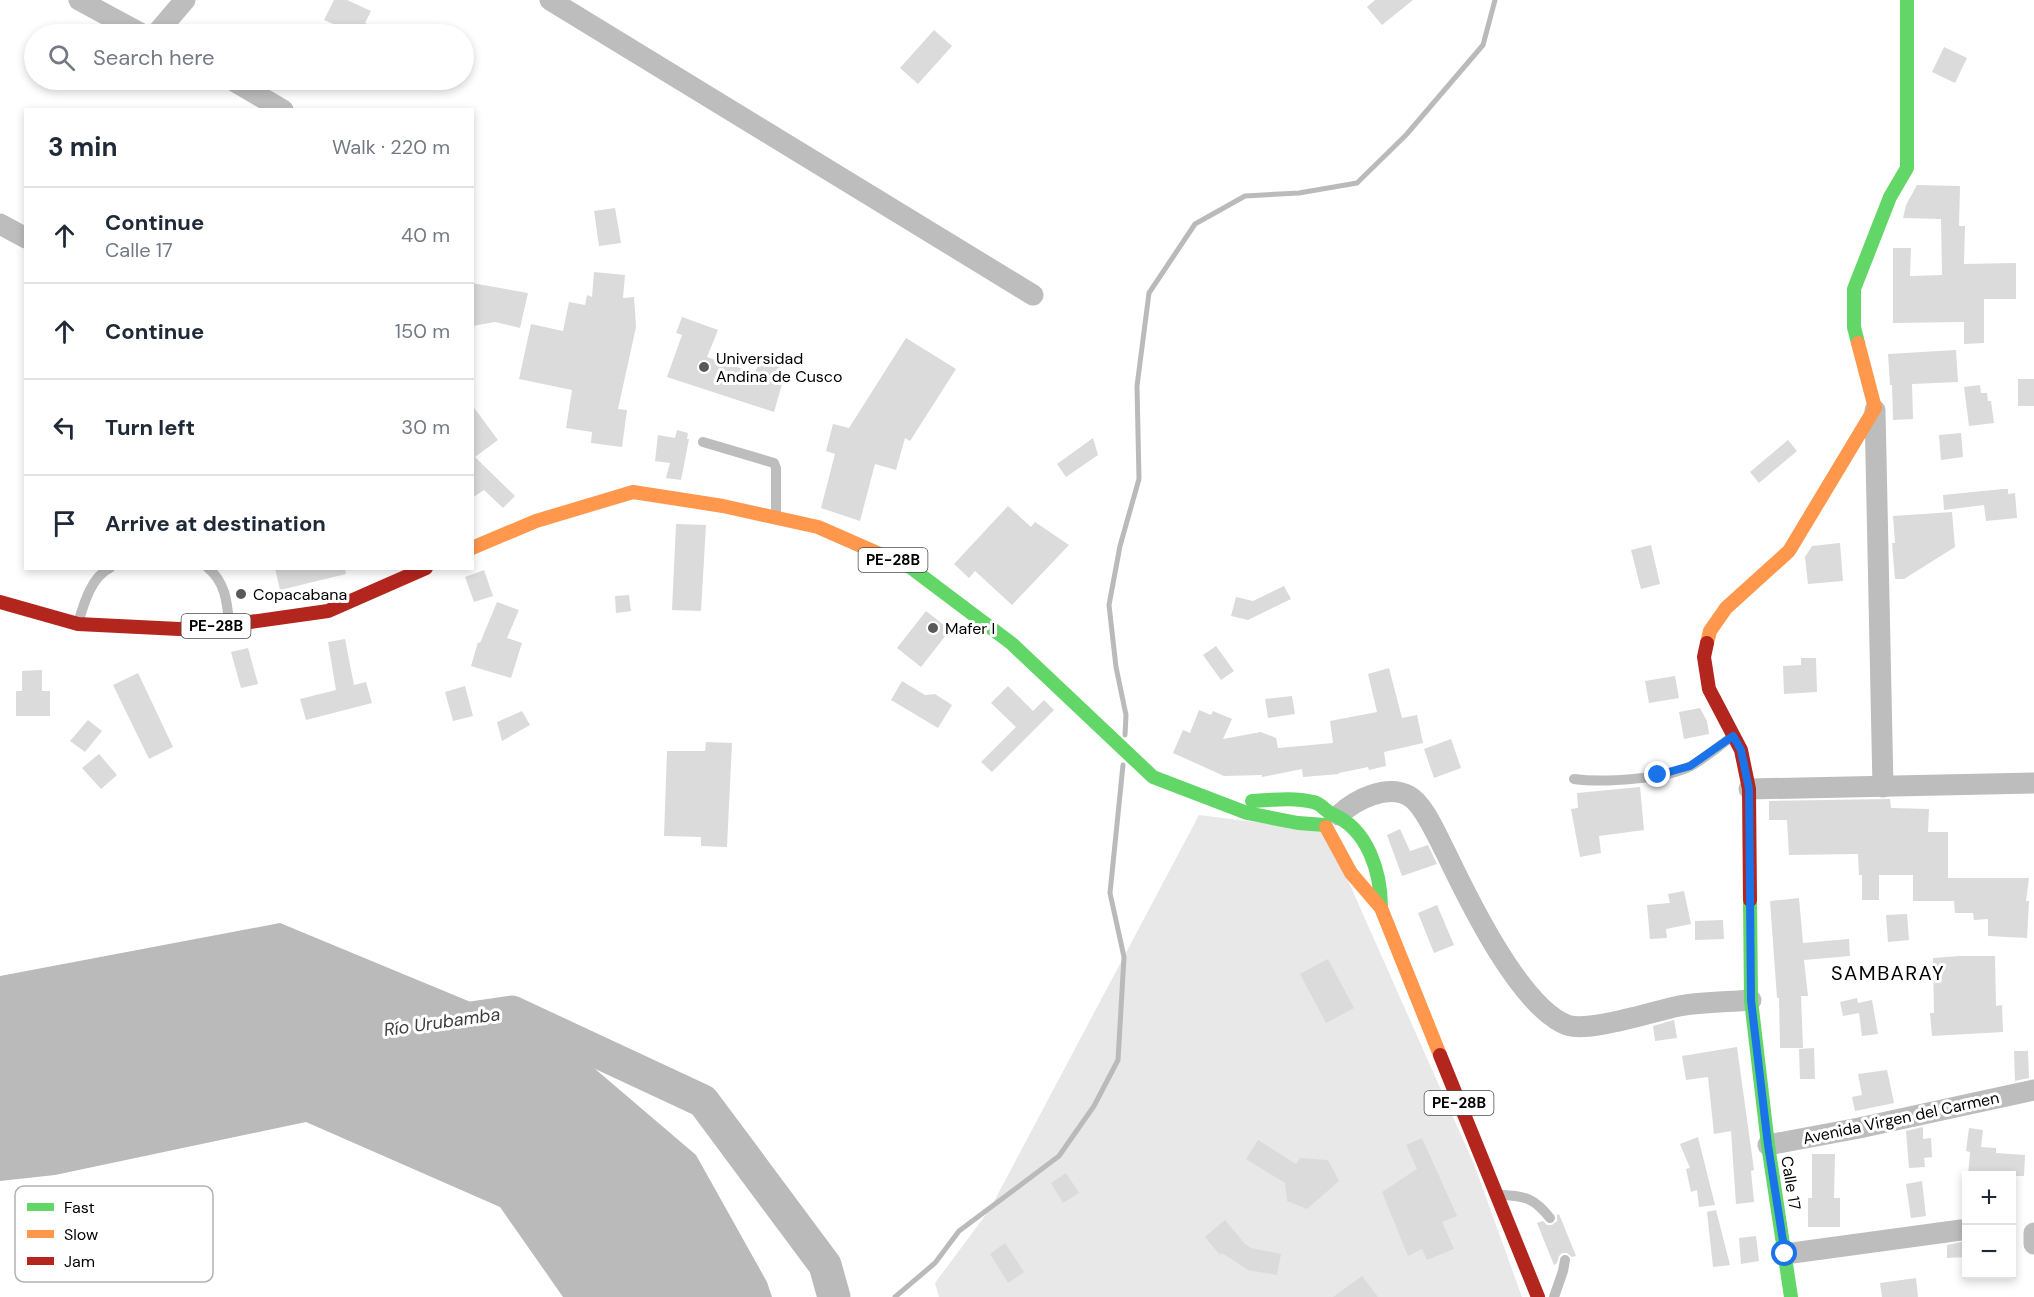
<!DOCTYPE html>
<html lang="en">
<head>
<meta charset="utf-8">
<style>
	:root { --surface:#fff; --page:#f2f2f3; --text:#1f2937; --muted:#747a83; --line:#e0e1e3 }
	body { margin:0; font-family:"DM Sans",sans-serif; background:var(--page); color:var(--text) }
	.controls { position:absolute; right:18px; bottom:18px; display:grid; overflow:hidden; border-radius:0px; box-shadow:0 3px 9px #0003 }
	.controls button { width:54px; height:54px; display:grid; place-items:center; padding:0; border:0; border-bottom:2px solid var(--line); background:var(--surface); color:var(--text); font:30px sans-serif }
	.stop { position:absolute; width:18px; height:18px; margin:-14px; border:4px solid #1a73e8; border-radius:50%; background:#fff }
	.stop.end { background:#1a73e8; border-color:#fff; box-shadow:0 2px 6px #0008 }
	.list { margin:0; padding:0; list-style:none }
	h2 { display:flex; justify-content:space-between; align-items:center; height:78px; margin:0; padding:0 24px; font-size:26px }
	h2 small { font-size:20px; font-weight:400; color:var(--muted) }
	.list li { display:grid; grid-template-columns:39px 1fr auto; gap:18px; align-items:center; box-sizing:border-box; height:96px; padding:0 24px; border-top:2px solid var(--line) }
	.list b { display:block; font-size:22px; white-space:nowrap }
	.list p { margin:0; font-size:20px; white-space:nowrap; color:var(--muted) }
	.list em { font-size:20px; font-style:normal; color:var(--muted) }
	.icon { flex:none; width:33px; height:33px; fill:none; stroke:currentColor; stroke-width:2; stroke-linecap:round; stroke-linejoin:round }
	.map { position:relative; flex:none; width:2034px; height:1297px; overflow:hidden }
	.search { position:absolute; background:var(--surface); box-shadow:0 3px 9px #0003; left:24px; top:24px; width:450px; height:66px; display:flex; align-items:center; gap:15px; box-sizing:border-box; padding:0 21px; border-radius:33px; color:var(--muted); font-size:22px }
	.panel { position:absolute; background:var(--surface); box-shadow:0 3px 9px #0003; left:24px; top:108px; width:450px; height:462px; border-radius:0px }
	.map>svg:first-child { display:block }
	.green { fill:#e8e8e8 }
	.water { fill:#bababa }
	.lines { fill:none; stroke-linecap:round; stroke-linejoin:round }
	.stream { stroke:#bababa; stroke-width:5 }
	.river { stroke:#bababa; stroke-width:33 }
	.building { fill:#dbdbdb }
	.lane { stroke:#bdbdbd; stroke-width:10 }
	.street { stroke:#bdbdbd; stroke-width:21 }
	.fast { stroke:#63d668; stroke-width:14 }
	.slow { stroke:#ff974d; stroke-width:14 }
	.jam { stroke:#b3261e; stroke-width:14 }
	.route { stroke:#1a73e8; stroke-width:8 }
	.poi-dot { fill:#595959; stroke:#fff; stroke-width:2 }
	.labels { text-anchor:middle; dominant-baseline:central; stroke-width:6; stroke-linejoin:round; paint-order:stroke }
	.shield { fill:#fff; stroke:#4c4c4c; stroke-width:1.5 }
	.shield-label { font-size:15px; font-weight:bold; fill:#000 }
	.poi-label { font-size:16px; fill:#000; stroke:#fff; text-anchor:start }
	.street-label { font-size:16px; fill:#000; stroke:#fff }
	.water-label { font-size:18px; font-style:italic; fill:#3d3d3d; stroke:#fff }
	.quarter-label { font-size:20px; letter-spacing:1.5px; fill:#000; stroke:#fff }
	.key { fill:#fff; stroke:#b2b2b2; stroke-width:1.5 }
	.key-label { font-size:16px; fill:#000 }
</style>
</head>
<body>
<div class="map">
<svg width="2034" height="1297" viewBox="0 0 2034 1297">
	<rect width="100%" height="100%" fill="#fff"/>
	<polygon class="green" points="1199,815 1326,831 1474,1164 1522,1297 939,1297 935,1283 990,1209"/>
	<polygon class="water" points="280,923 560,1039 696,1155 767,1282 772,1297 563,1297 500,1207 306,1122 55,1175 0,1181 0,976"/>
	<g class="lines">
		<g class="stream">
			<polyline points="1125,735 1126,715 1116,667 1109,605 1120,546 1139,479 1137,386 1149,293 1195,224 1245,196 1299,193 1357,183 1406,135 1483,45 1495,0"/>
			<polyline points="895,1297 935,1263 959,1231 1059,1156 1094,1106 1118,1060 1124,957 1110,893 1123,765"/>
		</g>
		<polyline class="river" points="457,1020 512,1012 703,1101 825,1265 834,1297"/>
	</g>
	<g class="building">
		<polygon points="334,0 347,0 371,11 365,23 389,34 357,34 324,20"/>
		<polygon points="1375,0 1413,0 1382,25 1367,7"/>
		<polygon points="934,30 952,46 918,84 900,68"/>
		<polygon points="1944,47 1967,58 1955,83 1932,72"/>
		<polygon points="1917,185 1960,186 1959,226 1965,226 1964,264 2016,263 2016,299 1984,299 1984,343 1964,344 1964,322 1893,323 1893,248 1911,248 1910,276 1942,275 1941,219 1903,218 1906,205"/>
		<polygon points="615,208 621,243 599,246 594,211"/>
		<polygon points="594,272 625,275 623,298 634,297 636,327 618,409 627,410 622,447 591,443 592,432 566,428 572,390 519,379 531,324 563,331 569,302 585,305 587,295 592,297"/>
		<polygon points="472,283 528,293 520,328 495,322 472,326"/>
		<polygon points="682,317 718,330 707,357 755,373 759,362 777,357 783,381 774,412 667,377 682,335 676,333"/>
		<polygon points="906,338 956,369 910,441 905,438 896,470 875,464 860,521 821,508 835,454 826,451 833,424 849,428"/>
		<polygon points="1956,350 1958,382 1912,384 1913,419 1893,420 1892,385 1890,385 1888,354"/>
		<rect x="2018" y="379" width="16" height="27"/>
		<polygon points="1980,385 1981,393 1987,393 1988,401 1991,401 1994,423 1969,426 1964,387"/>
		<polygon points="472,405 498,440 475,457 515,496 503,508 484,490 472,498"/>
		<polygon points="677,430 688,433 687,439 689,439 681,480 666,478 670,463 655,461 658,435 675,438"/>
		<polygon points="1961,433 1963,457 1941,460 1939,435"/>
		<polygon points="1093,438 1098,455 1066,477 1057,464"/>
		<polygon points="1788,440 1797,451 1759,483 1750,472"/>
		<polygon points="2003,489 2008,489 2008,494 2015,493 2017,518 1986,521 1984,505 1944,510 1943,495"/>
		<polygon points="1008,506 1031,527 1035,522 1069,545 1012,605 975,571 969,578 954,564"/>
		<polygon points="1952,512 1955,547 1904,579 1895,579 1892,543 1895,543 1893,516"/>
		<polygon points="676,524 706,525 701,611 672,610"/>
		<polygon points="1840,543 1843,581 1808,584 1805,557 1812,546"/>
		<polygon points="1651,545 1660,584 1641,589 1631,550"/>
		<polygon points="275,568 345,568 346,574 280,590"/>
		<polygon points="484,570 493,596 474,602 465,577"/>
		<polygon points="1284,586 1291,599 1248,620 1231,616 1236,597 1253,601"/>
		<polygon points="629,595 631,611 616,613 615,596"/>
		<polygon points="497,602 519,610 507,638 522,643 511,678 471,666 478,642 480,643"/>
		<polygon points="926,611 950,630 921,667 897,648"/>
		<polygon points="345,639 354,685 366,682 372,703 306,720 300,699 336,690 328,642"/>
		<polygon points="1216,646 1234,671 1221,680 1203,655"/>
		<polygon points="248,648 258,684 241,688 231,652"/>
		<polygon points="1801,658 1816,658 1817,692 1784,694 1783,666 1801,665"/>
		<polygon points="1389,668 1402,718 1417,715 1423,743 1384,752 1386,766 1369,770 1368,767 1339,773 1339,774 1303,777 1302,769 1262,777 1262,775 1224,776 1173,753 1183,730 1190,733 1199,710 1211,715 1213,711 1232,719 1223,739 1261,732 1276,738 1278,748 1333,743 1330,721 1377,712 1368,674"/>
		<polygon points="42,670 42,691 50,691 50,716 16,716 16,691 22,691 22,671"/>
		<polygon points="138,673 173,747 149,759 113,685"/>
		<polygon points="1675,676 1679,698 1649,703 1645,681"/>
		<polygon points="902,681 925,695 935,694 952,705 938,728 891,700"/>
		<polygon points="465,686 473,716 453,721 445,692"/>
		<polygon points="1008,686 1033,711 1044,700 1054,710 992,772 981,762 1016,727 991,703"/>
		<polygon points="1292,696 1295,714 1268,718 1265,699"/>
		<polygon points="1700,708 1707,721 1709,734 1684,739 1679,712"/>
		<polygon points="522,711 530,725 502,741 497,722"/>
		<polygon points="88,720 102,731 85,752 70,741"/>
		<polygon points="1451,739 1461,768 1434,778 1424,749"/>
		<polygon points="706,742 732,743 727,847 701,846 701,837 664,836 667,751 705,751"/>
		<polygon points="99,754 117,775 101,789 82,768"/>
		<polygon points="1640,787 1644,830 1599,836 1601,853 1580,857 1571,809 1578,808 1577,793"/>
		<polygon points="1890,799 1891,808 1929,809 1928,832 1948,832 1948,878 2029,878 2026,901 2029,901 2027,938 1988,936 1988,919 1974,920 1973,913 1955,913 1954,901 1913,901 1913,875 1879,875 1879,900 1862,900 1862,875 1859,875 1858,854 1789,855 1787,820 1769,820 1769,801"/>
		<polygon points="1400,829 1410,851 1428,845 1437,864 1402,876 1387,835"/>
		<polygon points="1684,891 1691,924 1666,929 1667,938 1650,939 1647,905 1670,903 1668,894"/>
		<polygon points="1799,898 1803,943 1849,939 1850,956 1804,960 1808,996 1801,996 1803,1048 1780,1048 1779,998 1777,998 1770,901"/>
		<polygon points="1437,905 1454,945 1434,953 1418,913"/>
		<polygon points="1907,914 1909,940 1888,942 1886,915"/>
		<polygon points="1723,920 1724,939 1695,940 1695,921"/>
		<polygon points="1959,956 1995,956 1996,1006 2002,1005 2003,1032 1932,1036 1930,1013 1934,1013 1933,958"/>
		<polygon points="1328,959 1354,1008 1326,1023 1300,974"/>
		<polygon points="1857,998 1858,1003 1872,1000 1878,1034 1862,1036 1859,1013 1843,1016 1840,1002"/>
		<polygon points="1674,1020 1677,1038 1655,1041 1653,1026"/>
		<polygon points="1737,1047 1754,1170 1751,1171 1754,1202 1736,1204 1731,1131 1714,1134 1708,1077 1686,1080 1682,1056"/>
		<polygon points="1814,1048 1815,1079 1800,1079 1799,1049"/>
		<polygon points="2014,1051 2028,1051 2029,1078 2015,1081"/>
		<polygon points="1887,1070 1894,1103 1855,1111 1852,1097 1862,1095 1858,1074"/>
		<polygon points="1923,1127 1923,1139 1931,1138 1932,1157 1924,1158 1925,1167 1909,1168 1906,1131"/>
		<polygon points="1969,1128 1983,1130 1981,1147 1996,1148 1996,1153 2025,1155 2024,1176 1968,1176 1970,1152 1966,1151"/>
		<polygon points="1698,1137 1715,1205 1699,1207 1697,1190 1691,1192 1686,1169 1690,1168 1680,1144"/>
		<polygon points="1422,1138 1457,1216 1442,1222 1454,1249 1427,1260 1422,1249 1408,1256 1382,1192 1417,1169 1406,1145"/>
		<polygon points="1258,1140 1296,1164 1300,1158 1328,1160 1339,1181 1307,1209 1287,1201 1285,1183 1246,1159"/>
		<polygon points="1812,1154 1835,1154 1834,1198 1840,1198 1840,1227 1808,1227 1808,1198 1812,1198"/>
		<polygon points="1066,1173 1079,1193 1063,1203 1051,1183"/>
		<polygon points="1922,1181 1926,1216 1911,1218 1906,1184"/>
		<polygon points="1716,1210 1730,1265 1713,1267 1707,1212"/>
		<polygon points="1559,1214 1576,1256 1572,1257 1567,1253 1562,1253 1559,1256 1557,1263 1554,1265 1537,1223 1543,1221 1547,1225 1552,1225 1557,1221 1557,1215"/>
		<polygon points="1225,1220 1245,1244 1251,1248 1281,1254 1277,1275 1248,1270 1222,1253 1220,1255 1205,1237"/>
		<polygon points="1756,1236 1759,1261 1741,1264 1739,1238"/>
		<polygon points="1966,1241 1966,1257 1947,1258 1947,1245"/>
		<polygon points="1005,1243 1024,1272 1008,1283 990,1254"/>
		<polygon points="1362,1276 1378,1297 1333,1297"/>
		<polygon points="1916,1278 1918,1297 1882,1297 1880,1283"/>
	</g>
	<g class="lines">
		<g class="lane">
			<polyline points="703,442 774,463 776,468 776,514"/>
			<path d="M208,568c17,14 19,33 21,54"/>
			<path d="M79,620c5,-17 13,-44 31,-52"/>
			<path d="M1574,779c29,4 91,0 117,-13 14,-8 28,-20 42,-30"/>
			<path d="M1503,1195c23,1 32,4 47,23"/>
			<polyline points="1554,1297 1563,1271 1565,1260"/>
		</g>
		<g class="street">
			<polyline points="79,0 142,34"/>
			<polyline points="550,0 1033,295"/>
			<polyline points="156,34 185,0"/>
			<polyline points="232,80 283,110"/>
			<polyline points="0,224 26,238"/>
			<polyline points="1875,410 1883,787"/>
			<polyline points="1749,789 2034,783"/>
			<path d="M1339,815c17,-16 48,-31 70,-19 15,8 29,42 37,57 22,46 74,154 121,172 21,8 87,-14 112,-19 23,-4 49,-4 72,-6"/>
			<polyline points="1768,1145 1859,1128 2034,1090"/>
			<polyline points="2034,1233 2034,1244"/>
			<polyline points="1785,1254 1961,1230"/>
		</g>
		<g class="fast">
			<polyline points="1858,343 1854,327 1854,289 1890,197 1907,168 1907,0"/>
			<polyline points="900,563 910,567 1011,643 1153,777 1247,813 1298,823 1325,825 1326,827"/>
			<path d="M1252,801c20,-1 41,-4 61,1 8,1 12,9 19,12 36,15 49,58 49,94"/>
			<polyline points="1750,900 1751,1000 1768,1145 1791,1297"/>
		</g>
		<g class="slow">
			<polyline points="472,548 536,521 633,492 723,506 818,527 900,563"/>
			<polyline points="1707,643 1710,631 1726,608 1789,551 1875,408 1858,343"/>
			<polyline points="1326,827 1351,873 1381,908 1440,1055"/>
		</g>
		<g class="jam">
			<polyline points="0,602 78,624 179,629 229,625 328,611 426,568"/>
			<polyline points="1707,643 1704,657 1709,689 1741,750 1749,789 1750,900"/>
			<polyline points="1440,1055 1538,1297"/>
		</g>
	</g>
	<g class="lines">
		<polyline class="route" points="1658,775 1690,766 1733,736 1741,750 1749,789 1751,1000 1768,1145 1785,1254"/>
	</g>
	<g class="poi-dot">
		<circle cx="704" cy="367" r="6"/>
		<circle cx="241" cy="594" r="6"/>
		<circle cx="933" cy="628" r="6"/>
	</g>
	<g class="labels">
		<g class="shield">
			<rect x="858.5" y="548" width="69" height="24" rx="4.5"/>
			<rect x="181.5" y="614" width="69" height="24" rx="4.5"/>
			<rect x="1424.5" y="1091" width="69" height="24" rx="4.5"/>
		</g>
		<g class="shield-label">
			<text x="893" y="560">PE-28B</text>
			<text x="216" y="626">PE-28B</text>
			<text x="1459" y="1103">PE-28B</text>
		</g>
		<g class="poi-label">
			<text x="716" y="358">Universidad<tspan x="716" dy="18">Andina de Cusco</tspan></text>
			<text x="253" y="594">Copacabana</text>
			<text x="945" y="628">Mafer I</text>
		</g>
		<g class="street-label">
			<text transform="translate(1901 1118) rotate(-12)">Avenida Virgen del Carmen</text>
			<text transform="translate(1791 1183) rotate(81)">Calle 17</text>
		</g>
		<g class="water-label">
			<text transform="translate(442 1022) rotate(-8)">Río Urubamba</text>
		</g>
		<g class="quarter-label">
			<text x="1888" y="973">SAMBARAY</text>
		</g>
	</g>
	<rect x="15" y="1186" width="198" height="96" rx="9" class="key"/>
	<rect x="27" y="1203" width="27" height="8" fill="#63d668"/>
	<rect x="27" y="1230" width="27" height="8" fill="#ff974d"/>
	<rect x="27" y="1257" width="27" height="8" fill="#b3261e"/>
	<g class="key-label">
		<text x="64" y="1213">Fast</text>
		<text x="64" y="1240">Slow</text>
		<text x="64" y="1267">Jam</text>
	</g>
</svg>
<div class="controls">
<button>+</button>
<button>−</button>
</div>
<div class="stop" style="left:1785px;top:1254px"></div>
<div class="stop end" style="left:1658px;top:775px"></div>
<div class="search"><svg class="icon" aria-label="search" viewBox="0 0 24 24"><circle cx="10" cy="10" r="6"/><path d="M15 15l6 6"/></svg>Search here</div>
<section class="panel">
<h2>3 min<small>Walk · 220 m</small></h2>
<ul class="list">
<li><svg class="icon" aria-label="ahead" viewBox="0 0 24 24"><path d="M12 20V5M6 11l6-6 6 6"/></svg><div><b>Continue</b><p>Calle 17</p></div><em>40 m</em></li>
<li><svg class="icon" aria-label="ahead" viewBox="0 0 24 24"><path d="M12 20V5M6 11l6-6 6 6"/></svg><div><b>Continue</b></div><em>150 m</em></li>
<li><svg class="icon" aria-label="left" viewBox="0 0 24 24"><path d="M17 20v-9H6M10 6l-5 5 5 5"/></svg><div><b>Turn left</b></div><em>30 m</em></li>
<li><svg class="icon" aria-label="arrive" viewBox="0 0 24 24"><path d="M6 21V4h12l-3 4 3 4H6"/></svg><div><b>Arrive at destination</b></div></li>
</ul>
</section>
</div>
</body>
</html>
